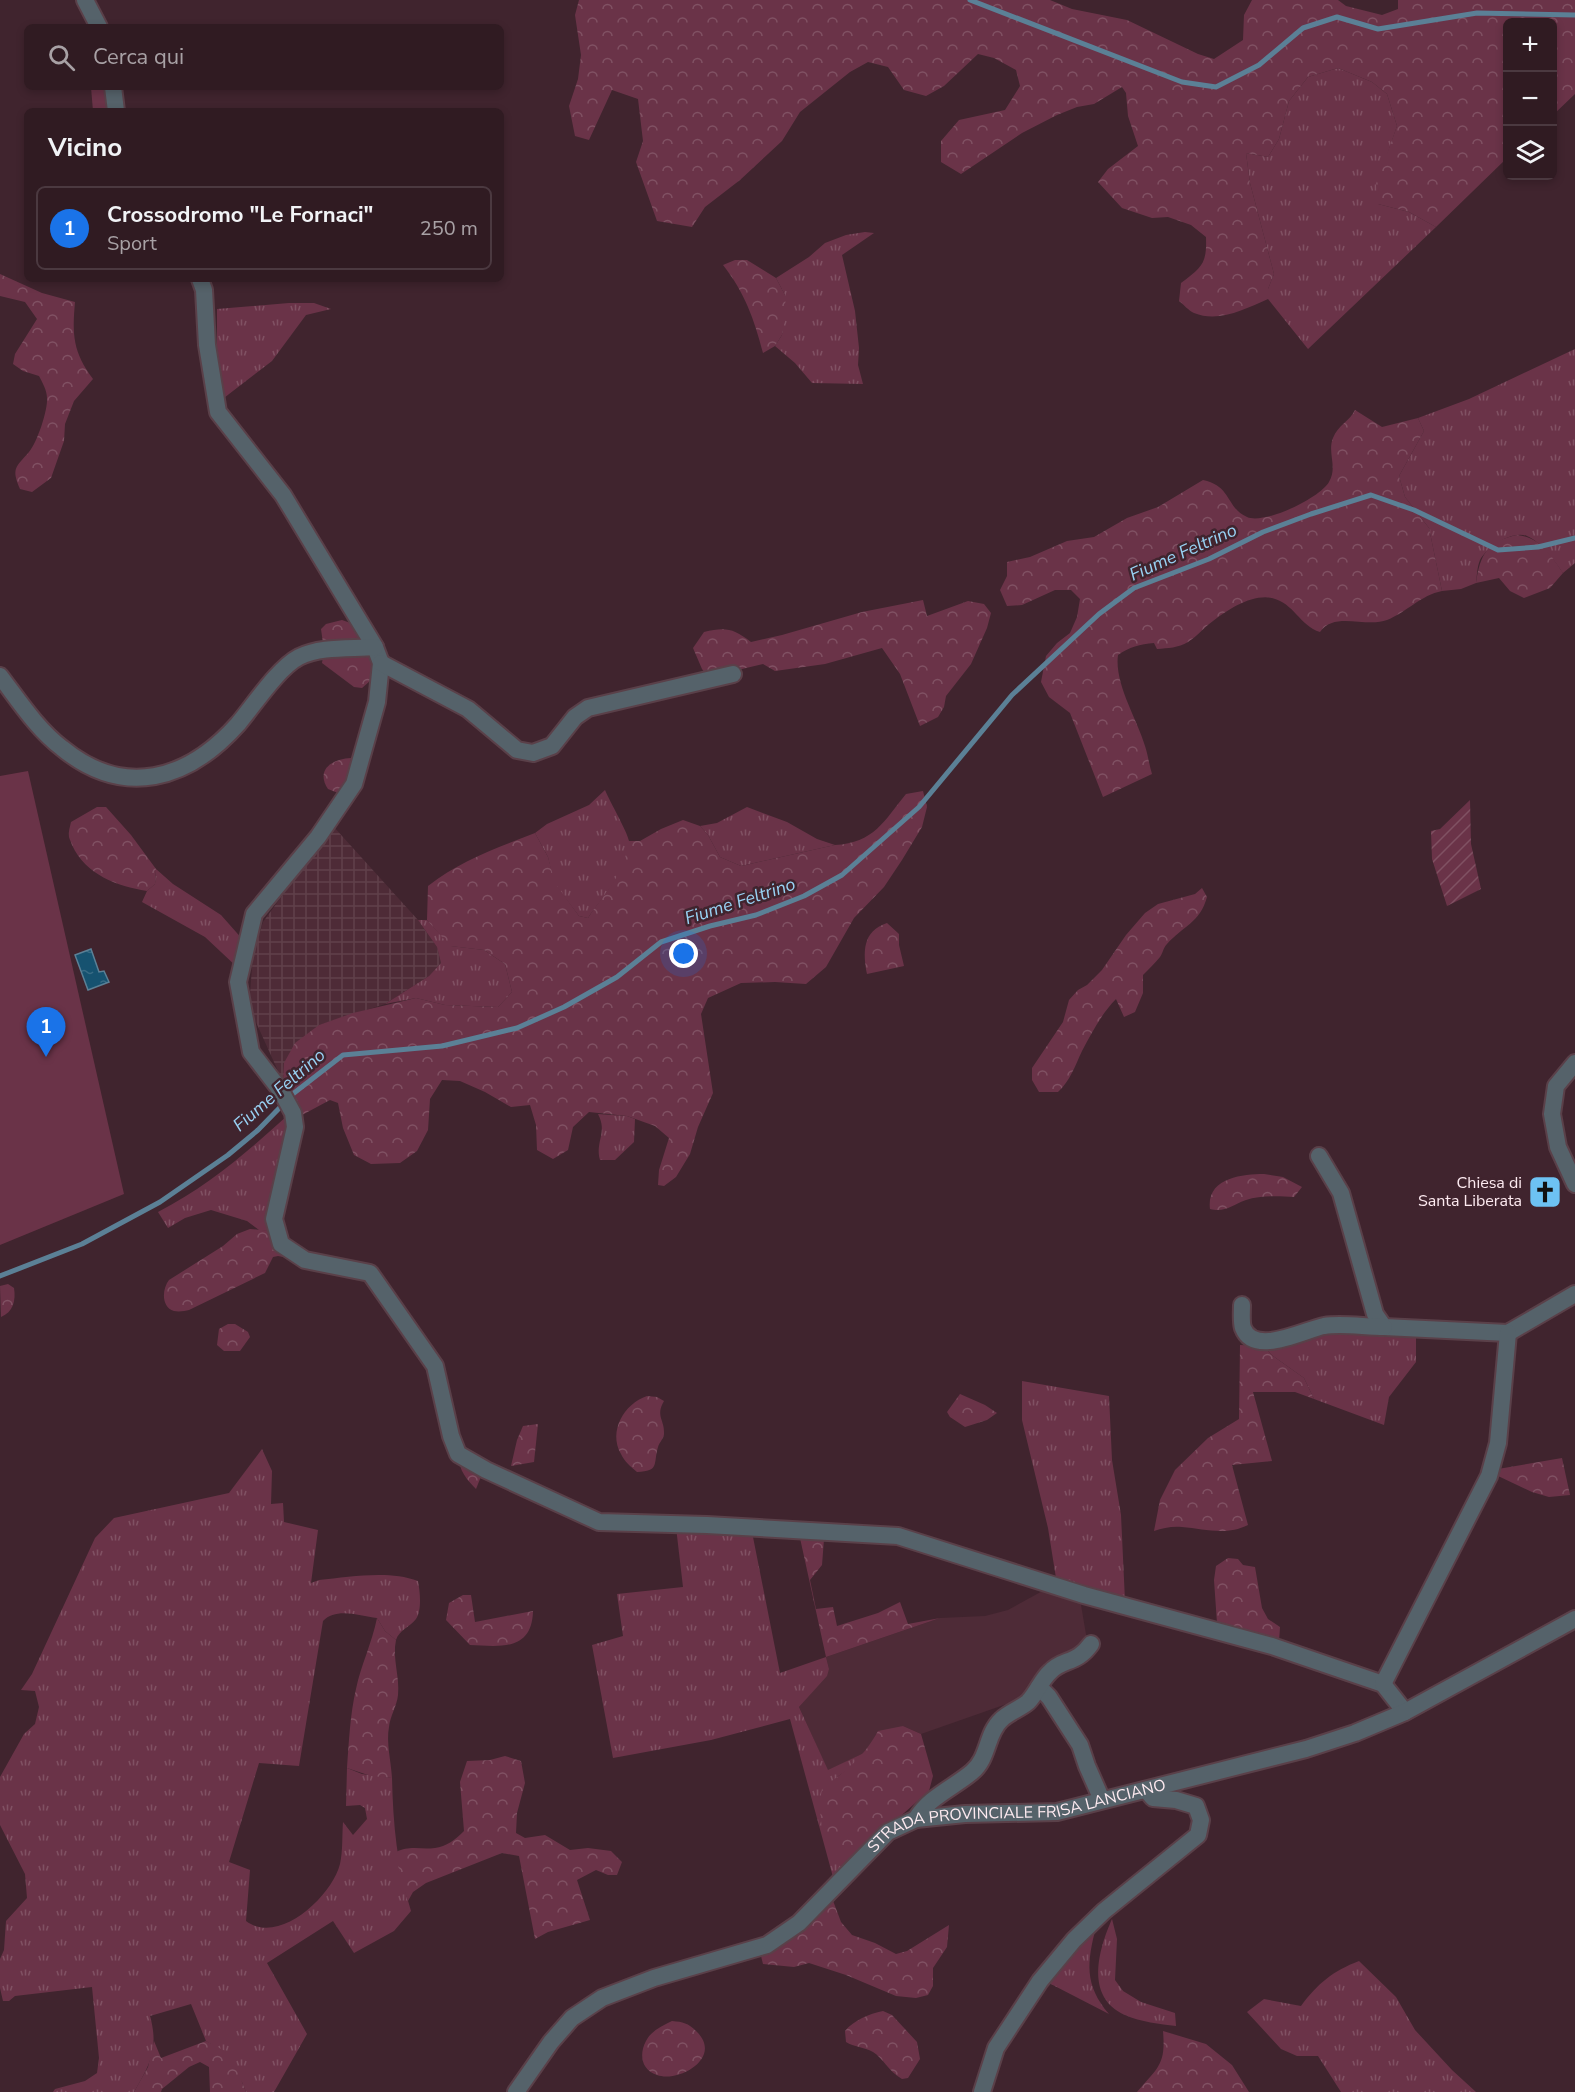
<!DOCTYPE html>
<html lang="it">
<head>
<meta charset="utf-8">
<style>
	:root { --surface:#301b22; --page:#38242a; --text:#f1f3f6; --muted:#a8a1a5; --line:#4b3940; --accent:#1a73e8 }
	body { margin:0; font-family:"Nunito Sans",sans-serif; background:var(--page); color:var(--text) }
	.controls { position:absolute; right:18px; top:18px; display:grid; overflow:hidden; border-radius:9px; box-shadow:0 3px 9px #0003 }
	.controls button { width:54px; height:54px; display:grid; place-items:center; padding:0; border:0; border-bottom:2px solid var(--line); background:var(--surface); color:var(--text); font:30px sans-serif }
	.you { position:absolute; left:684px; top:954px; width:21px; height:21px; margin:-15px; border:4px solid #fff; border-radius:50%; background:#1a73e8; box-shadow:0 0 0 9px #1a73e833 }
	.badge { display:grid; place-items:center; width:39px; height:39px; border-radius:50%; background:var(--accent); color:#fff; font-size:20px; font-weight:700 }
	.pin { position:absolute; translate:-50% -50px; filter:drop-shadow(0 2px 3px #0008) }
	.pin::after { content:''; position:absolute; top:32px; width:21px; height:18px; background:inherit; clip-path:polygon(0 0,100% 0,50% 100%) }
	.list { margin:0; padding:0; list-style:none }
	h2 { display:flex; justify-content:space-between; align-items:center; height:78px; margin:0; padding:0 24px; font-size:26px }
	h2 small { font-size:20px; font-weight:400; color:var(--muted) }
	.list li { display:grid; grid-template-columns:39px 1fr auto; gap:18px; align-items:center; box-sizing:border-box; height:84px; margin:0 12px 12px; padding:0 12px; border:2px solid var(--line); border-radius:9px }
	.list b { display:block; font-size:22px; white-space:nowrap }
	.list p { margin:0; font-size:20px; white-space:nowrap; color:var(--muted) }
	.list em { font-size:20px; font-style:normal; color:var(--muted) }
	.icon { flex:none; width:33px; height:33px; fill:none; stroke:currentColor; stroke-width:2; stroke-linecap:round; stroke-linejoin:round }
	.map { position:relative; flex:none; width:1575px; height:2092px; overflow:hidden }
	.search { position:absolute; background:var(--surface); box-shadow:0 3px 9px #0003; left:24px; top:24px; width:480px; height:66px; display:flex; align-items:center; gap:15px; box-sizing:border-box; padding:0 21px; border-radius:9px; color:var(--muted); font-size:22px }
	.panel { position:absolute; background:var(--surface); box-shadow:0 3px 9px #0003; left:24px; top:108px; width:480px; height:174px; border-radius:9px }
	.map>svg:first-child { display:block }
	.built { fill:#4e2b37 }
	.industrial { fill:url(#industrial-grid) }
	.grass { fill:url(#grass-tufts) }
	.forest { fill:url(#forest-crowns) }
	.garden { fill:url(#garden-furrows) }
	.pitch { fill:#6a3348 }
	.water { fill:url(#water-ripples); stroke:#5b8096; stroke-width:1.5 }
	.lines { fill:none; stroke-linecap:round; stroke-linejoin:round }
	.stream { stroke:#5b8096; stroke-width:5 }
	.minor-casing { stroke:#5a4049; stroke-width:20 }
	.tertiary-casing { stroke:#5a4049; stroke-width:20 }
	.minor { stroke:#55626a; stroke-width:16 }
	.tertiary { stroke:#55626a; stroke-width:16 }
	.labels { text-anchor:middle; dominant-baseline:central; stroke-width:5; stroke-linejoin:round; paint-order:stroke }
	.poi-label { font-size:16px; fill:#fdeaf0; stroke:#40242e; text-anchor:end }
	.street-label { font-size:16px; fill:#fdeaf0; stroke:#40242e }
	.water-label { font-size:18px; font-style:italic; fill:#98d1f3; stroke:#40242e }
</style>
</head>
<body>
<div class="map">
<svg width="1575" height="2092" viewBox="0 0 1575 2092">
	<defs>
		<pattern id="industrial-grid" width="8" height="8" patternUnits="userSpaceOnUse" patternTransform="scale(1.5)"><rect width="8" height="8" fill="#4e2b37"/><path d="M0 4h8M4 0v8" fill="none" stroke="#60404a"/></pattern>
		<pattern id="grass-tufts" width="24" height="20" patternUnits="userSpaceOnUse" patternTransform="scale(1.5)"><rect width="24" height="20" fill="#6a3348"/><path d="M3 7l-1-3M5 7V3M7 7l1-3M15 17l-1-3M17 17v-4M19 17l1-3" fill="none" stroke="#805163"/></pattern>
		<pattern id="forest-crowns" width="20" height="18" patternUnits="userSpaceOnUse" patternTransform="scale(1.5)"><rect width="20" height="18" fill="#6a3348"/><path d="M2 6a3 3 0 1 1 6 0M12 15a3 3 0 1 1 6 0" fill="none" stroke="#805163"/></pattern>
		<pattern id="garden-furrows" width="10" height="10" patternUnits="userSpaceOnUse" patternTransform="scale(1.5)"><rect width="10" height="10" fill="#6a3348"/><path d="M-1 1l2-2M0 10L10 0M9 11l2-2" fill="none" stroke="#805163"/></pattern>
		<pattern id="water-ripples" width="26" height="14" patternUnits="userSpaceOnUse" patternTransform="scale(1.5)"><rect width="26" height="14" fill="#165270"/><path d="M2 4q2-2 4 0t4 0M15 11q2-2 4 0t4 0" fill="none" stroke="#396b85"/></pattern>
	</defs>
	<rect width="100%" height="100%" fill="#40242e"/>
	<polygon class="built" points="1048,1588 1080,1599 1088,1646 1024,1698 921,1734 903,1726 866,1752 828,1771 799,1707 818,1685 829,1669 826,1657 940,1618 985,1616 1008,1610"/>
	<polygon class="industrial" points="333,826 418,920 437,947 441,963 429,976 385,1004 319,1025 283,1082 251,1011 250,994 253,955 263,922"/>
	<g class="grass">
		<polygon points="1338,68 1372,82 1387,94 1397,126 1388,152 1378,204 1409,212 1436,227 1308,349 1268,299 1268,289 1274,274 1250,183 1246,153 1268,157 1279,139 1289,101 1308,77"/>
		<polygon points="865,232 874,233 842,255 855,311 859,348 858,365 863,384 812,383 795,363 775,346 782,335 785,295 776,278 809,257 825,243 846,235"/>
		<polygon points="289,303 314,303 331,309 306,315 272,361 220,401 217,380 217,309"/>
		<path d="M1575,349v214l-12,10c-8,-12 -22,-31 -36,-37 -15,-6 -40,11 -47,24 -3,7 -3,16 -4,23l-15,6 -19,2 -13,-63 -24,-31 -6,-21 25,-45 -6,-13 51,-19z"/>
		<path d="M605,790c5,12 22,41 24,51 4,24 -28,57 -41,77l-9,-2 -25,-33 -6,-26 -13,-24 12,-9 42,-19z"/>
		<polygon points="747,807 787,822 817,839 835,845 741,866 720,857 708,835 700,826 717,823"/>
		<polygon points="156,869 173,884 221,915 244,941 237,967 205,937 142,902 147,891 155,884"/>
		<polygon points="418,920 427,920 451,946 484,950 505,964 512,992 498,1007 445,1005 416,998 385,1004 429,976 441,963 437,947"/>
		<path d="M598,1114l29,2 8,3 -1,23 -19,18h-15c-5,-19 8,-27 -2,-46z"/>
		<path d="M287,1116c8,34 -11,81 -19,115l-9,-1 -12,-9 -36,-11 -26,8 -17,10 -10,-16c50,-26 88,-59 129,-96z"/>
		<polygon points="1332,1328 1416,1337 1416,1362 1389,1397 1384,1425 1314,1399 1304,1378 1273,1356 1263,1346"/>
		<polygon points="1022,1381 1109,1396 1112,1460 1121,1515 1125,1601 1056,1578 1048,1528 1022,1420"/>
		<path d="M262,1449l10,22 -1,33 12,-1 1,19 34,8 -7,53 8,-3c32,-3 69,-10 99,1 2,11 4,29 -2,38 -6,8 -17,11 -20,21l-11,-9 -8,-13c-17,-2 -41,-11 -54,3l-24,145 -40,-3 -30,99 21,8 -4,51c33,25 86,-25 94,-57 3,-13 2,-29 3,-42l10,13 14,-16 -2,-11 -5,-3 -14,1 1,-38 15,6 30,4c1,46 5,89 19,133l-17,20 -40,22 -21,-32 -66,42 40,71 -33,58h-28l-4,-10 -28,-36 -8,-5 -15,-37 -41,12c9,32 0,49 -16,76h-81l2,-3 30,-8 12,-8 2,-15 -7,-71 -77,9 -6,5h-6l-3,-13v-29l4,-9 2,-29 21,-23 -2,-24 -25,-49v-48l24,-43 11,-10 4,-17 -4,-16 -14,-1 11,-16 63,-136 19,-20 115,-25z"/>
		<polygon points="676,1527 752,1532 780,1673 826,1657 829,1669 827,1676 799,1707 828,1770 866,1752 853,1766 837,1777 854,1857 833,1877 790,1719 711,1740 613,1758 592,1645 623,1636 617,1594 683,1587"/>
		<path d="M1112,1919l5,20 -2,41 8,11 18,11 34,11 1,13c-16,-2 -35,-4 -51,-11 -40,-18 -27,-64 -13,-96z"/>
		<path d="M1096,1927c-9,35 -12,58 13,87l-64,-33z"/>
		<path d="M1359,1961l37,36 19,33 37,40 24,22h-135l-23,-36h-21l-16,-7 -34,-37 17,-13 37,7c17,-23 32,-35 58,-45z"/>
	</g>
	<g class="forest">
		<path d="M579,0h471l22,9 55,11 71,34 16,5 29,-19 1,-25 8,-15h86l8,6 36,9 16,-6v-9h177v94l-22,21 -1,-93h-44l-1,136 -71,69 -27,-15 -31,-8 -2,-20 21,-58 -10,-32 -15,-12 -34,-14 -30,9 -19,24 -10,38 -11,18 -22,-4 4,30 24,91 -6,15v10c-23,10 -49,24 -74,14 -5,-2 -11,-9 -15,-12l2,-18c21,-16 26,-19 25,-46l-15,-12 -23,-8 -16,1 -30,-10 -24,-26 10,-13 30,-23 -10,-30 -2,-23 -4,-6 -28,17 -17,3 -20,8 -35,18 -61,41 -20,-12v-21l18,-21 46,-10 15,-24 -4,-16 -22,-12 -16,-4 -34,32 -18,10 -22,-6 -16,-23 -20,-5 -18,10 -50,40 -18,29 -42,39 -35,27 -13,20 -35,-6 -21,-59 7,-21 -5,-42 -26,-9 -23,50 -14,-4 -6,-30 9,-27 3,-24 -6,-40z"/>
		<polygon points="91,87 108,87 111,111 93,111"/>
		<path d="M735,260h12l29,18 9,17 1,19 -4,21 -7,11 -12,7c-9,-34 -18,-60 -40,-88z"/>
		<path d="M0,274l42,19 33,9c-3,33 -2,50 18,77l-19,22 -9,23 -1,17 -13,37 -19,14 -12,-3c-9,-21 -4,-22 9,-37 8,-9 19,-42 18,-54 0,-8 -5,-16 -8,-22l-16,-5 -10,-7 2,-10 22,-35 -12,-17 -25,-6z"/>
		<path d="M1355,410l27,17 36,-9 6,13 -25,45 6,21 24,31 13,63c-21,4 -35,21 -55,29 -21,8 -53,-9 -67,12 -20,-6 -26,-29 -48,-34 -20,-4 -43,11 -59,23 -9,6 -15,15 -25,21 -10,6 -20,6 -31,7l-3,-6c-14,1 -25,4 -36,12 -4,28 19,64 27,91 3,9 4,18 7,28l-49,23 -33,-84 -21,-16 -8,-15 5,-26 11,-13 13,-10 7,-16 3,-18 -9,-9h-16l-33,15 -15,1 -7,-16 7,-14v-14l23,-5 37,-16 27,-4 33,-19 31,-11 45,-27c29,6 23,28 44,37 17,8 73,-19 82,-35 9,-15 -2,-29 4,-44 5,-13 17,-17 22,-28z"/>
		<path d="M1517,535c23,2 34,20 46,38l-13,15 -26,10 -14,-7 -11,-13 -23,5c4,-28 11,-42 41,-48z"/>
		<path d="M923,600l4,16 41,-15 16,3 7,9 -4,15 -16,36 -25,32 -2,11 -6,10 -18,9 -20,-52 -18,-26 -57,16 -50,7 -12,-7 -55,13 -6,-8 -9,-21 11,-16c21,-5 29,-4 47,10l31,-7 80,-23z"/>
		<polygon points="342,620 359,626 368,643 374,673 370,681 362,688 354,687 322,663 324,650 321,629 326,624"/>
		<path d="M351,758l-3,24 -10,11 -10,-4c-13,-20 5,-30 23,-31z"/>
		<path d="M923,791l4,16 -5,20 -20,33 -18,27 -30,31 -28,49 -20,17 -31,-2 -34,1 -33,15 -7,16 12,79 -15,34 -8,27 -14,23 -12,9 -6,-1 1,-15 10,-32 -14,-12 -28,-10 -38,-4 -16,15 -5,23 -15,9 -16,-9 -1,-25 -6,-20 -19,2 -26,-15 -25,-11 -18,-1 -12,19 -2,31 -11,21 -17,12 -29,1 -17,-9 -11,-27 -5,-25 -8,-3 -28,15 -19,-33 1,-19 11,-20 24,-18 34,-12 63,-15 29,7 53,2 14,-15 -7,-28 -21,-14 -34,-4 -23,-26 1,-34c32,-25 69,-38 107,-53l13,24 7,26 24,33 9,2c19,-29 35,-41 41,-77h11l21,-12 22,-9 17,6 8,9 12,22 21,9 94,-21c39,-2 49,-24 71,-51z"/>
		<path d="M97,807h9l25,28 25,34 -1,15 -8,7c-30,-5 -61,-16 -75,-46 0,-1 -3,-7 -3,-8 -1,-5 1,-10 2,-15z"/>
		<path d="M1202,888l5,9c-7,26 -24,29 -40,47 -4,4 -4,9 -7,13 -5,6 -11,12 -17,18v18l-8,19 -11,5 -8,-18c-14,14 -25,35 -34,52 -7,15 -12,30 -24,41h-19l-7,-12v-12l31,-46 6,-22 9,-10 9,-5 15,-15 24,-35 19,-22 13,-9 37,-10z"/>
		<path d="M887,923l12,11v11l5,21 -37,8c-4,-21 -5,-43 20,-51z"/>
		<path d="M1264,1174l19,3 19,10 -8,10c-14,-1 -34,-2 -48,3 -14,5 -21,13 -36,9 -4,-31 32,-35 54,-35z"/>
		<path d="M250,1229l22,2 17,27 -11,-2 -5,1 -8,16 -76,37c-4,1 -10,2 -15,1 -13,-4 -12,-22 -5,-31l54,-34 14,-12z"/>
		<path d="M8,1284l6,4c2,13 -1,24 -13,29l-1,-31z"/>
		<polygon points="228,1324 235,1324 248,1332 250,1337 240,1351 224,1351 217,1345 219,1329"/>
		<path d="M1240,1345l23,1 10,10 31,22 10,21 -19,-7h-42l19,69 -40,4 16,60c-22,11 -43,4 -66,2 -10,-1 -19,1 -28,4l6,-31 15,-30 33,-32 31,-19z"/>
		<polygon points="960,1394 985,1405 997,1413 987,1420 965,1427 950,1417 947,1412"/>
		<path d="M647,1396l10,1 7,4c-9,15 1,19 0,33 0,4 -5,9 -6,13 -5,17 2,24 -21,25 -6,-5 -13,-11 -16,-18 -13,-23 3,-50 26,-58z"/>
		<polygon points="538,1424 534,1462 511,1466 517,1440 523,1426"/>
		<path d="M458,1457l24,17 -6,15c-10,-10 -16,-18 -18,-32z"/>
		<polygon points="1562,1458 1570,1495 1549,1497 1532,1492 1496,1475 1498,1469"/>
		<polygon points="800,1538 824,1539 822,1565 810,1580 816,1609 833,1607 837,1626 878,1613 900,1602 908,1624 940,1618 826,1657"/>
		<polygon points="1228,1558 1238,1559 1243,1565 1255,1567 1262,1608 1268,1619 1280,1627 1279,1642 1217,1623 1214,1580 1216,1566"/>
		<path d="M463,1595h8l4,27 58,-11c-1,41 -34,35 -63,34l-24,-25 3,-17z"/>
		<path d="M377,1618l8,13 11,9c-4,18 4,37 2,55 -1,11 -8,21 -9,32 -3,15 2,34 3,51l-21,-2 -24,-8c2,-27 3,-53 9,-79 5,-24 16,-46 21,-71z"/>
		<path d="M903,1726l18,8 12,42 -4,15 -75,66c-33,7 -37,-45 -32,-68 25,-20 40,-29 56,-58z"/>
		<path d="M505,1756l16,5 4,22 -8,30 -1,20 9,5 20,-3 25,15 18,-2 23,3 11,11 -5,13h-9l-12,-5 -19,10 13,40 -42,12 -13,7 -16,-83 -17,-3 -76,30 -13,9 -5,9 -7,-21 -5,-28c15,-7 24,-2 39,-4 11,-1 21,-9 29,-17l-4,-49 7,-21 23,-1z"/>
		<polygon points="832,1898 841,1922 852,1935 875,1943 896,1954 907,1951 949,1925 947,1947 933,1968 933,1986 928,1995 916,1998 896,1996 846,1975 809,1963 794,1967 763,1964 761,1956 788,1941"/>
		<path d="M883,2011l9,4 25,27 3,17 -12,19 -6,1c-14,-8 -19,-21 -29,-27 -9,-5 -19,-5 -27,-10l-1,-11c9,-11 24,-17 38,-20z"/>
		<path d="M672,2021c11,1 16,2 24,10 28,26 -17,52 -39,44 -16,-5 -18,-21 -11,-34 5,-10 16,-15 26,-20z"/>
		<path d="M1163,2031l43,13 26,21 17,27h-112c21,-25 29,-27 26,-61z"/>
		<polygon points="154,2041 161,2058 206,2041 227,2052 233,2059 246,2092 210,2092 209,2067 200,2062 189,2067 162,2089 161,2092 134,2092 148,2067"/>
	</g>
	<polygon class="garden" points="1470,800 1471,844 1481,889 1447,906 1432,859 1431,831 1440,829"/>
	<polygon class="pitch" points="28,771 124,1194 0,1245 0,776"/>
	<polygon class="water" points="91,949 99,972 104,971 109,982 88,990 75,955"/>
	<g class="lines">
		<g class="stream">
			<polyline points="970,0 1182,82 1216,87 1259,65 1303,28 1337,17 1378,29 1477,13 1575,15"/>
			<polyline points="0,1276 82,1244 160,1202 228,1155 258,1130 294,1093 343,1055 442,1046 517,1028 564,1007 617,977 661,942 710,926 756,915 804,896 842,875 919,807 1012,695 1099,614 1134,588 1209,559 1263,532 1311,514 1371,495 1414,510 1498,550 1538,547 1575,538"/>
		</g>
		<g class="minor-casing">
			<g id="minor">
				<polyline points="85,0 99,27"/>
				<polyline points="113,87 116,111"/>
				<polyline points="200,279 204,290 207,345 218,412 283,495 375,647 381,663 377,702 354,784 318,837 254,914 238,982 251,1052 281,1091 293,1113 295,1127 274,1219 281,1244 305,1260 370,1273 435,1366 451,1436 458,1454 486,1470 599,1522 707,1525 898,1536 1084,1595 1272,1646 1383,1684 1405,1712"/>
				<polyline points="381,663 468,709 517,750 533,753 552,746 575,717 588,708 733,674"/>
				<path d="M0,676c19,25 37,53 62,72 62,51 126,32 176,-24 16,-19 40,-56 61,-67 22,-11 51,-8 76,-10"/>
				<polyline points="1319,1156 1341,1193 1375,1314 1384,1327 1508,1333 1575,1294"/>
				<path d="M1242,1305c0,7 -1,17 1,23 11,29 61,2 81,-2 18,-3 41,1 60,1"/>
				<polyline points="1383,1684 1489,1476 1498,1443 1508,1333"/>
				<polyline points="1039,1687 1049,1697 1080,1745 1087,1766 1102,1800"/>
				<path d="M916,1819c13,-22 37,-31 56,-47 17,-14 14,-38 29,-52 8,-8 19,-11 27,-18 9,-9 13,-22 22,-30 13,-14 26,-7 41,-28"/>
				<polyline points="982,2092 996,2048 1040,1981 1074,1940 1104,1911 1198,1835 1201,1820 1196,1806 1176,1800 1153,1798 1146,1790"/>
			</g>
		</g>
		<g class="tertiary-casing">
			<g id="tertiary">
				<polyline points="1575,1063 1556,1086 1552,1114 1558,1147 1575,1184"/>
				<path id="s1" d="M516,2092l35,-50 21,-24 30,-20 52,-20 113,-33 32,-22 89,-91 28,-13 49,-5 92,-2 249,-63 49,-16 50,-21 170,-93"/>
			</g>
		</g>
		<use href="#minor" class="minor"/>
		<use href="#tertiary" class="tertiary"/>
	</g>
	<defs>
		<g id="church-square" transform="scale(1.725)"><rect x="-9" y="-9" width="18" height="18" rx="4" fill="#6dc2f3" stroke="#40242e"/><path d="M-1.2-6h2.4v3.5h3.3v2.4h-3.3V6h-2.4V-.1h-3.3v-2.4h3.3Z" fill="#111"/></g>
	</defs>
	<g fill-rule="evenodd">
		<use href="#church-square" x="1545" y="1192"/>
	</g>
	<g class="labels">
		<g class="poi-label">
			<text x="1522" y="1183">Chiesa di<tspan x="1522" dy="18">Santa Liberata</tspan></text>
		</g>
		<g class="street-label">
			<text stroke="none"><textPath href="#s1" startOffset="598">STRADA PROVINCIALE FRISA LANCIANO</textPath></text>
		</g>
		<g class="water-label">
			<text transform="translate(1183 552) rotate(-24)">Fiume Feltrino</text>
			<text transform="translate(740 901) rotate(-18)">Fiume Feltrino</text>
			<text transform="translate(279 1090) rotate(-41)">Fiume Feltrino</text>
		</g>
	</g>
</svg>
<div class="controls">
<button>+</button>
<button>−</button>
<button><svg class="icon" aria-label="layers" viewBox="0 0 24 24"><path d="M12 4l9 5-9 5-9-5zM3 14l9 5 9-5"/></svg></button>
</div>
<div class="you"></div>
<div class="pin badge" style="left:46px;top:1057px">1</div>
<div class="search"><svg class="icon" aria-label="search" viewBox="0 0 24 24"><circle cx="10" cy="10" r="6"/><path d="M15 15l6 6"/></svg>Cerca qui</div>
<section class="panel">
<h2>Vicino<small></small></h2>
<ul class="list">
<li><span class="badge">1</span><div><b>Crossodromo &quot;Le Fornaci&quot;</b><p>Sport</p></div><em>250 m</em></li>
</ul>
</section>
</div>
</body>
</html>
